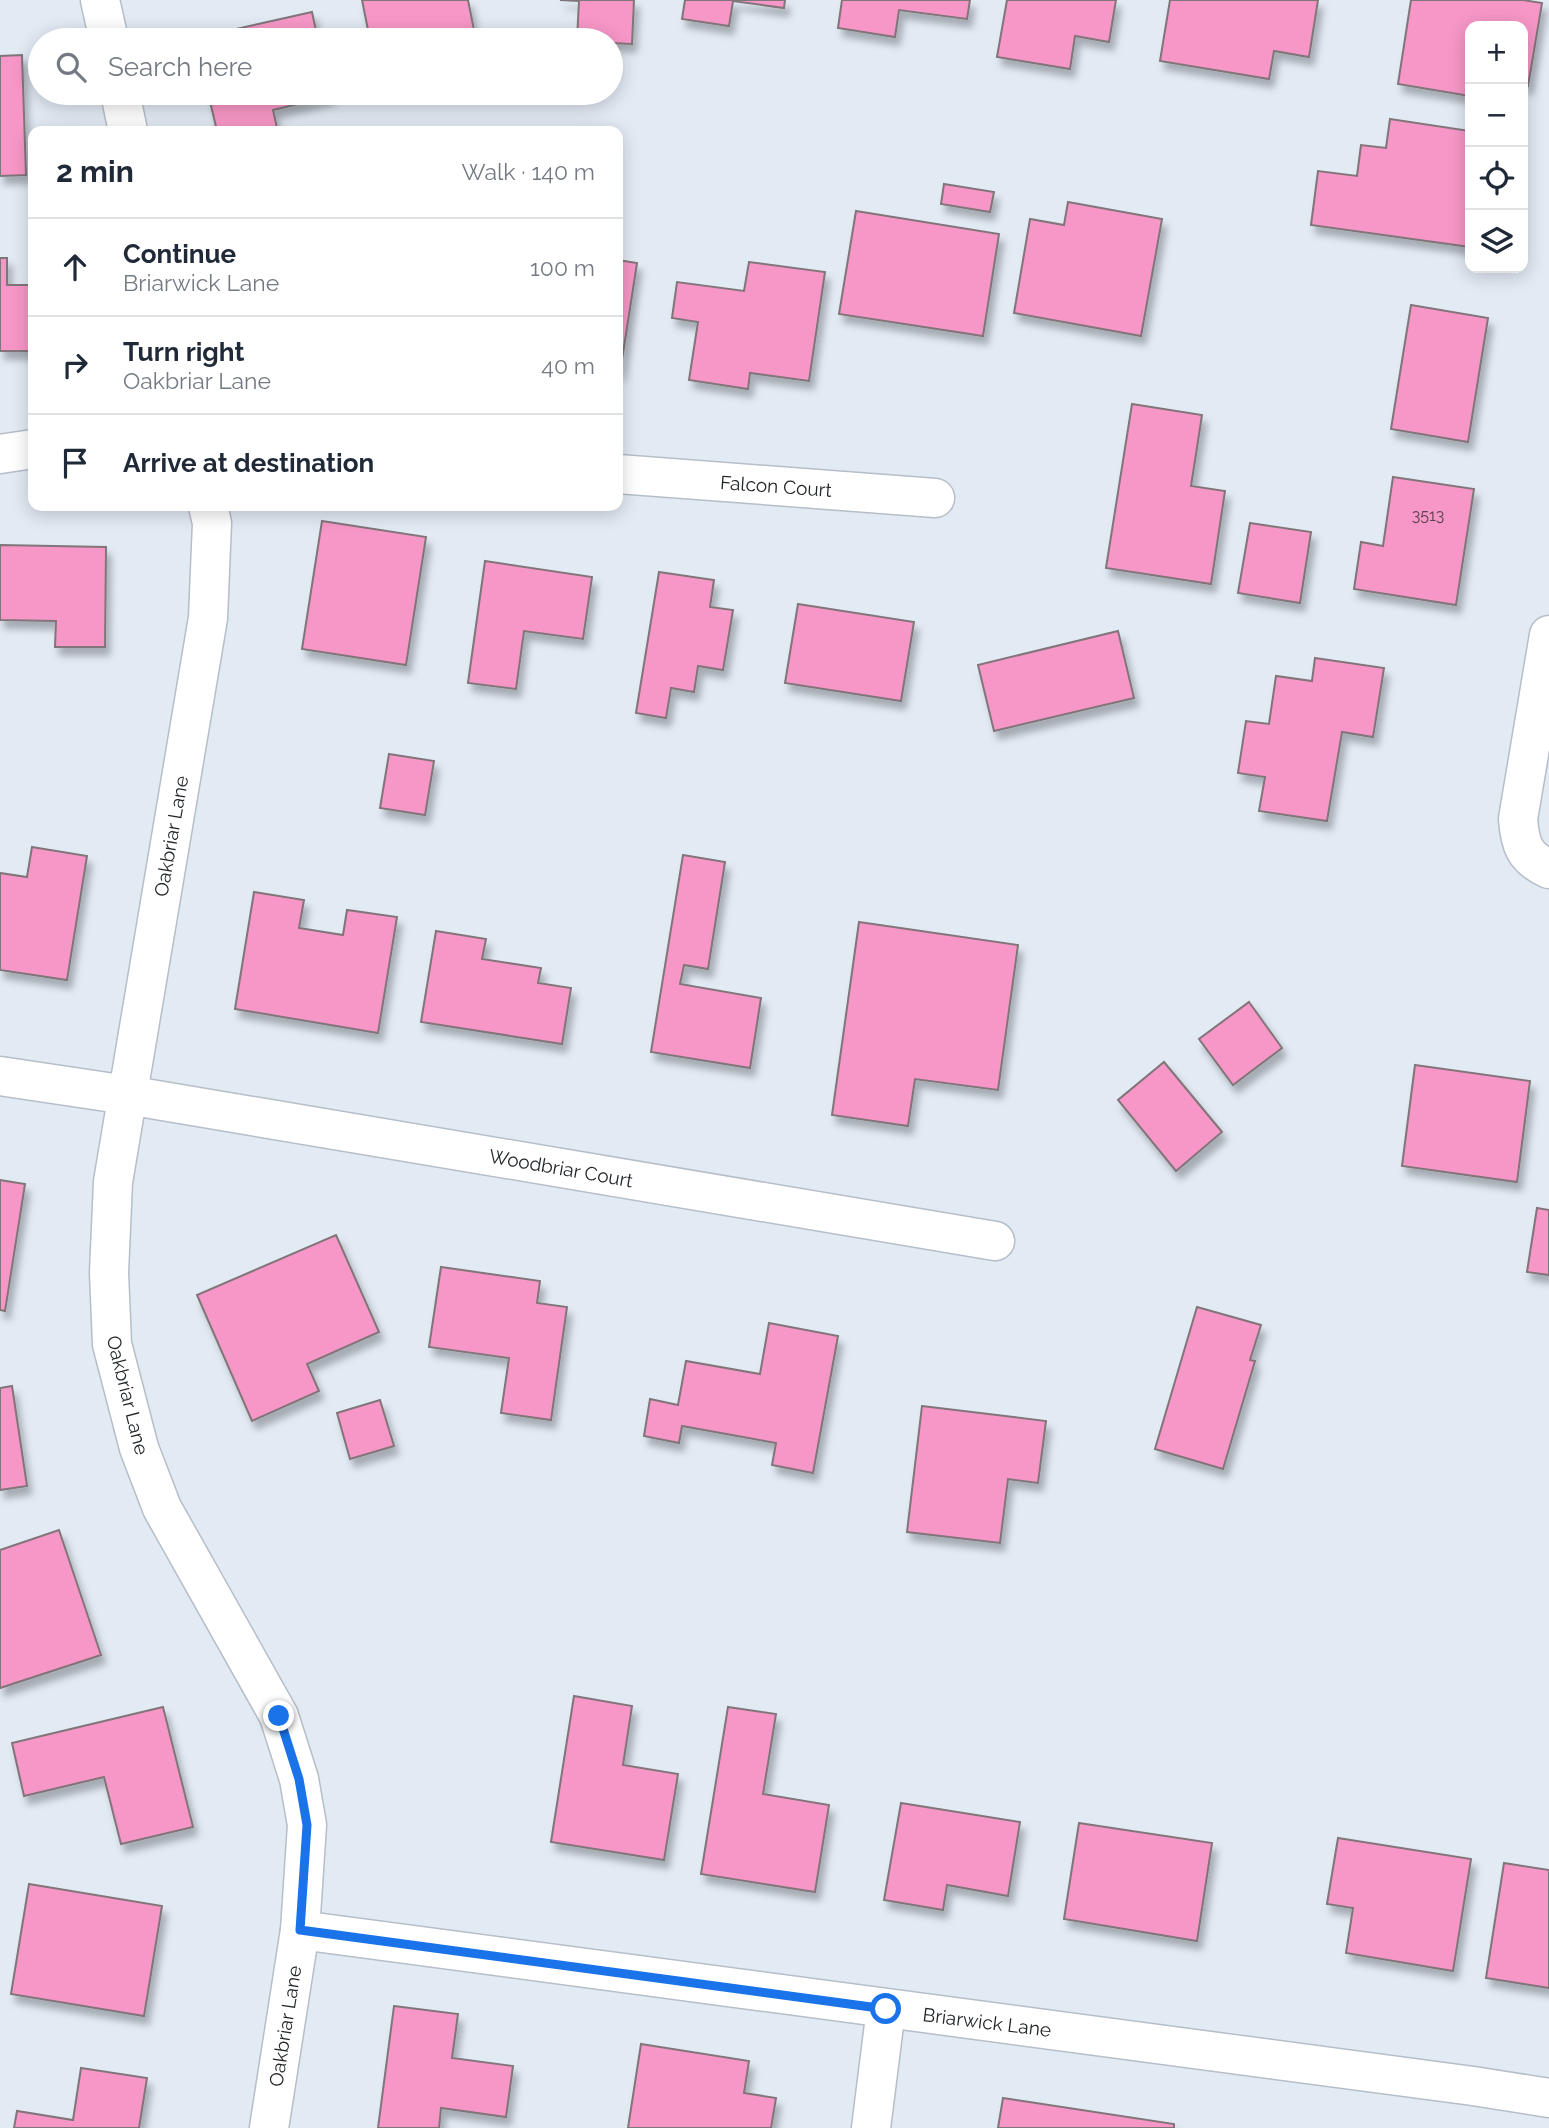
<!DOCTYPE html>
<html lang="en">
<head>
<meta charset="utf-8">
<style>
	:root { --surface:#fff; --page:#f2f2f3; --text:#1f2937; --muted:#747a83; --line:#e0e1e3 }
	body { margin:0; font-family:Raleway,sans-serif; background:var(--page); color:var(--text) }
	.controls { position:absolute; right:21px; top:21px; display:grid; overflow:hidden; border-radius:14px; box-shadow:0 4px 18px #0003 }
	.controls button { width:63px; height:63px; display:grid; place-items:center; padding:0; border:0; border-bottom:2px solid var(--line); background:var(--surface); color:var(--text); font:35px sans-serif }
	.stop { position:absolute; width:21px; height:21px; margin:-16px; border:5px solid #1a73e8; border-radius:50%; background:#fff }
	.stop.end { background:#1a73e8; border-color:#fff; box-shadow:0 2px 7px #0008 }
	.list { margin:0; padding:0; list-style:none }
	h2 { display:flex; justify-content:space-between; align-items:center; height:91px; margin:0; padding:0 28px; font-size:30px }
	h2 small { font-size:23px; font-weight:400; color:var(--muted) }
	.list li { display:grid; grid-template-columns:46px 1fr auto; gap:21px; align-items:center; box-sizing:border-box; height:98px; padding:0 28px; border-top:2px solid var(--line) }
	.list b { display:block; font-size:26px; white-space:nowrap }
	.list p { margin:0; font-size:23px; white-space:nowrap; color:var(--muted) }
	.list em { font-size:23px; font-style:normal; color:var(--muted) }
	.icon { flex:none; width:38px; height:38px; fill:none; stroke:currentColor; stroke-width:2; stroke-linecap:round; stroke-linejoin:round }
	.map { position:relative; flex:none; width:1549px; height:2128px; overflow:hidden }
	.search { position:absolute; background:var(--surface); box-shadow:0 4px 18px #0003; left:28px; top:28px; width:595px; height:77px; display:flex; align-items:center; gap:18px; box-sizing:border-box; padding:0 24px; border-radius:38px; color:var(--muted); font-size:26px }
	.panel { position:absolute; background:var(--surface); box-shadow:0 4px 18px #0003; left:28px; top:126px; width:595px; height:385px; border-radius:14px }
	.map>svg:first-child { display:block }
	.building { fill:#f797c7; stroke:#81757a; stroke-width:2; filter:url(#shadow) }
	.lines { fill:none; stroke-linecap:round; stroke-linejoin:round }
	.minor-casing { stroke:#b6bec8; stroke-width:41 }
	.minor { stroke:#fff; stroke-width:38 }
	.route { stroke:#1a73e8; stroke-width:9 }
	.labels { text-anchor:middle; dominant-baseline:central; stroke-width:5; stroke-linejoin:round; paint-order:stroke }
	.number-label { font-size:16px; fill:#584250 }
	.street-label { font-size:19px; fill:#232629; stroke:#fff }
</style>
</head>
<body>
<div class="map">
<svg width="1549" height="2128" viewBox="0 0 1549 2128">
	<defs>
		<filter id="shadow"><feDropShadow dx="4.5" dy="8" stdDeviation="3.5" flood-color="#0004"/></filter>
	</defs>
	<rect width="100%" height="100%" fill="#e2eaf4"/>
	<g class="building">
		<polygon points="362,0 468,0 476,40 370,40"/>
		<polygon points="560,0 634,0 632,44 611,43 611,40 577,40 579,1"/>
		<polygon points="685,0 785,0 784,8 733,1 729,26 682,19"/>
		<polygon points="842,0 970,0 967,19 899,10 895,37 838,28"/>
		<polygon points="1007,0 1116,0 1109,42 1075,36 1070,69 997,57"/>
		<polygon points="1170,0 1318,0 1309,57 1274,51 1269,79 1160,61"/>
		<polygon points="1411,0 1523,0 1542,3 1528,86 1523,85 1523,26 1470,26 1470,96 1398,84"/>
		<polygon points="312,12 318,40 196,40 196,38"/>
		<polygon points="22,55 26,175 0,176 0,56"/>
		<polygon points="208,93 330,93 331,96 273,110 277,128 261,131 217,131"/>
		<polygon points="1390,119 1470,131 1470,247 1311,225 1318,171 1357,176 1361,145 1386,148"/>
		<polygon points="944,184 994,192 990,212 941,204"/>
		<polygon points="1068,202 1162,219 1141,336 1014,313 1030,219 1064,225"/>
		<polygon points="856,211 999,234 983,336 839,314"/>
		<polygon points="0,258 7,258 7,285 33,285 33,351 0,351"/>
		<polygon points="618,260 637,263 620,373 618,372"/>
		<polygon points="749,262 825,272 809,381 750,373 748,389 689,380 698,322 672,318 677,282 744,291"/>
		<polygon points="1411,305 1488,318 1468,442 1391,429"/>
		<polygon points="1132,404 1202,415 1191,486 1225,491 1211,584 1106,568"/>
		<polygon points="1393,477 1474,489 1456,605 1354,589 1361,542 1383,546"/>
		<polygon points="322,521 426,537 406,665 302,649"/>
		<polygon points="1250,523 1311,532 1300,603 1238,593"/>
		<polygon points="0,545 106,547 105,647 55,647 56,621 0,620"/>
		<polygon points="485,561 592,577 583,639 524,631 516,689 468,683"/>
		<polygon points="659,572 714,580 710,607 733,610 723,670 698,666 694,692 671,688 666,718 636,713"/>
		<polygon points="798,604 914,622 901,701 785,683"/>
		<polygon points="1118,631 1134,698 994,731 978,665"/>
		<polygon points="1315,658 1384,668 1373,737 1342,732 1327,821 1259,811 1265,777 1238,773 1246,721 1269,724 1276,676 1312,681"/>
		<polygon points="389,754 434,761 425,815 380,808"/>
		<polygon points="32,847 87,856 67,980 0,970 0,873 27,877"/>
		<polygon points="683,855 725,862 708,969 684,965 680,984 761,998 750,1068 651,1052"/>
		<polygon points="254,892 304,900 299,928 343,935 347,910 397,917 378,1033 235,1009"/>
		<polygon points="859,922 1018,945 998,1090 915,1079 908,1126 832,1115"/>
		<polygon points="436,931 486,939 482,959 541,968 538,983 571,988 562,1044 421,1022"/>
		<polygon points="1249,1002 1282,1048 1233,1085 1199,1039"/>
		<polygon points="1164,1062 1222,1132 1176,1171 1118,1100"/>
		<polygon points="1415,1065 1530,1081 1517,1182 1402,1166"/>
		<polygon points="0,1180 25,1184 5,1311 0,1310"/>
		<polygon points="1537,1208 1549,1210 1549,1275 1527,1272"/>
		<polygon points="336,1235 379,1332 307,1364 319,1391 252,1421 197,1295"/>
		<polygon points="441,1267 540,1281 537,1303 567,1307 551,1420 501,1413 509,1358 429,1347"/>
		<polygon points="1197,1307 1261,1325 1250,1360 1255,1361 1223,1469 1155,1449"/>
		<polygon points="769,1323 838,1336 813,1473 772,1465 776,1443 682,1426 679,1443 644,1436 650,1399 678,1405 686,1361 760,1374"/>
		<polygon points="12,1386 27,1486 0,1490 0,1388"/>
		<polygon points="380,1400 394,1446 350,1459 337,1413"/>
		<polygon points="922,1406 1046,1421 1038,1483 1008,1479 1000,1543 907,1532"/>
		<polygon points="59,1530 101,1655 0,1688 0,1550"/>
		<polygon points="574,1696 632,1706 623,1765 678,1774 664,1860 551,1842"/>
		<polygon points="163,1707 193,1827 121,1844 104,1777 24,1796 12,1743"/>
		<polygon points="728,1707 776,1714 763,1794 829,1805 815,1892 701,1874"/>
		<polygon points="901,1803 1020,1822 1008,1896 947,1885 943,1910 884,1900"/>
		<polygon points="1079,1823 1212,1843 1197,1941 1064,1919"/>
		<polygon points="1338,1838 1471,1859 1453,1971 1346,1953 1353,1908 1327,1904"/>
		<polygon points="1504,1863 1549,1870 1549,1988 1486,1978"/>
		<polygon points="29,1884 162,1906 144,2016 11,1994"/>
		<polygon points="394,2006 458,2014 452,2058 513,2066 506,2117 441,2108 439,2128 378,2128"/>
		<polygon points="641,2044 749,2061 744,2093 776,2098 771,2128 628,2128"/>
		<polygon points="81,2068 147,2078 139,2128 14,2128 17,2111 73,2120"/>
		<polygon points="1003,2098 1174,2124 1174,2128 998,2128"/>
	</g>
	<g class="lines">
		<g class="minor-casing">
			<g id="minor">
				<polyline points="100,0 109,40"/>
				<polyline points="120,93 128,131"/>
				<polyline points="0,454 33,449"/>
				<polyline points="618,474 935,498"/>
				<polyline points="208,506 212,523 208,618 113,1182 109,1273 112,1344 139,1448 162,1508 279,1716 299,1779 307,1825 300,1930 269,2128"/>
				<path d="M1549,635l-31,184c2,25 6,39 31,50"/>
				<polyline points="0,1076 127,1095 995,1241"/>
				<polyline points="300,1930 1473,2086 1549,2098"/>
				<polyline points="871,2128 886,2009"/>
			</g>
		</g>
		<use href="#minor" class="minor"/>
	</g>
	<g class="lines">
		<polyline class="route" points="279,1716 299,1779 307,1825 300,1930 886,2009"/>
	</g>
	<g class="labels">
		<g class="number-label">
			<text x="1428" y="515">3513</text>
		</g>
		<g class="street-label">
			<text transform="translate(776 486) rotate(4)">Falcon Court</text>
			<text transform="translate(171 836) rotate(-80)">Oakbriar Lane</text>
			<text transform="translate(561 1168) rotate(10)">Woodbriar Court</text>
			<text transform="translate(128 1395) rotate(76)">Oakbriar Lane</text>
			<text transform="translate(987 2022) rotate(7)">Briarwick Lane</text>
			<text transform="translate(285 2026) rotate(-81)">Oakbriar Lane</text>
		</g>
	</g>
</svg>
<div class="controls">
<button>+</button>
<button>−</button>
<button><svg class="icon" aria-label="locate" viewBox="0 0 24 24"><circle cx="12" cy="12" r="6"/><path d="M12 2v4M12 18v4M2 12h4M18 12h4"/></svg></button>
<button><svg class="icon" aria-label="layers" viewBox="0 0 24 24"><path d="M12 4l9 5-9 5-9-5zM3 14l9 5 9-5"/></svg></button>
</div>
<div class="stop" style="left:886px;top:2009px"></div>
<div class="stop end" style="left:279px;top:1716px"></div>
<div class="search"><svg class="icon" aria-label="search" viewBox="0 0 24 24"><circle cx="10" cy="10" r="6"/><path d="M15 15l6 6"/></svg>Search here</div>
<section class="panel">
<h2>2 min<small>Walk · 140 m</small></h2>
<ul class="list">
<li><svg class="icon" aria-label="ahead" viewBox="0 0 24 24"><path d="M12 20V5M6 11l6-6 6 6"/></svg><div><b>Continue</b><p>Briarwick Lane</p></div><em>100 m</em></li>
<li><svg class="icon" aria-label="right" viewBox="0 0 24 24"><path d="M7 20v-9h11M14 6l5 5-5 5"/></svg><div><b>Turn right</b><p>Oakbriar Lane</p></div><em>40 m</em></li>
<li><svg class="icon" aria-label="arrive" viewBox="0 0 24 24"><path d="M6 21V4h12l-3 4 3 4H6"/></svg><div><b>Arrive at destination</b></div></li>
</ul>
</section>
</div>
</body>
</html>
